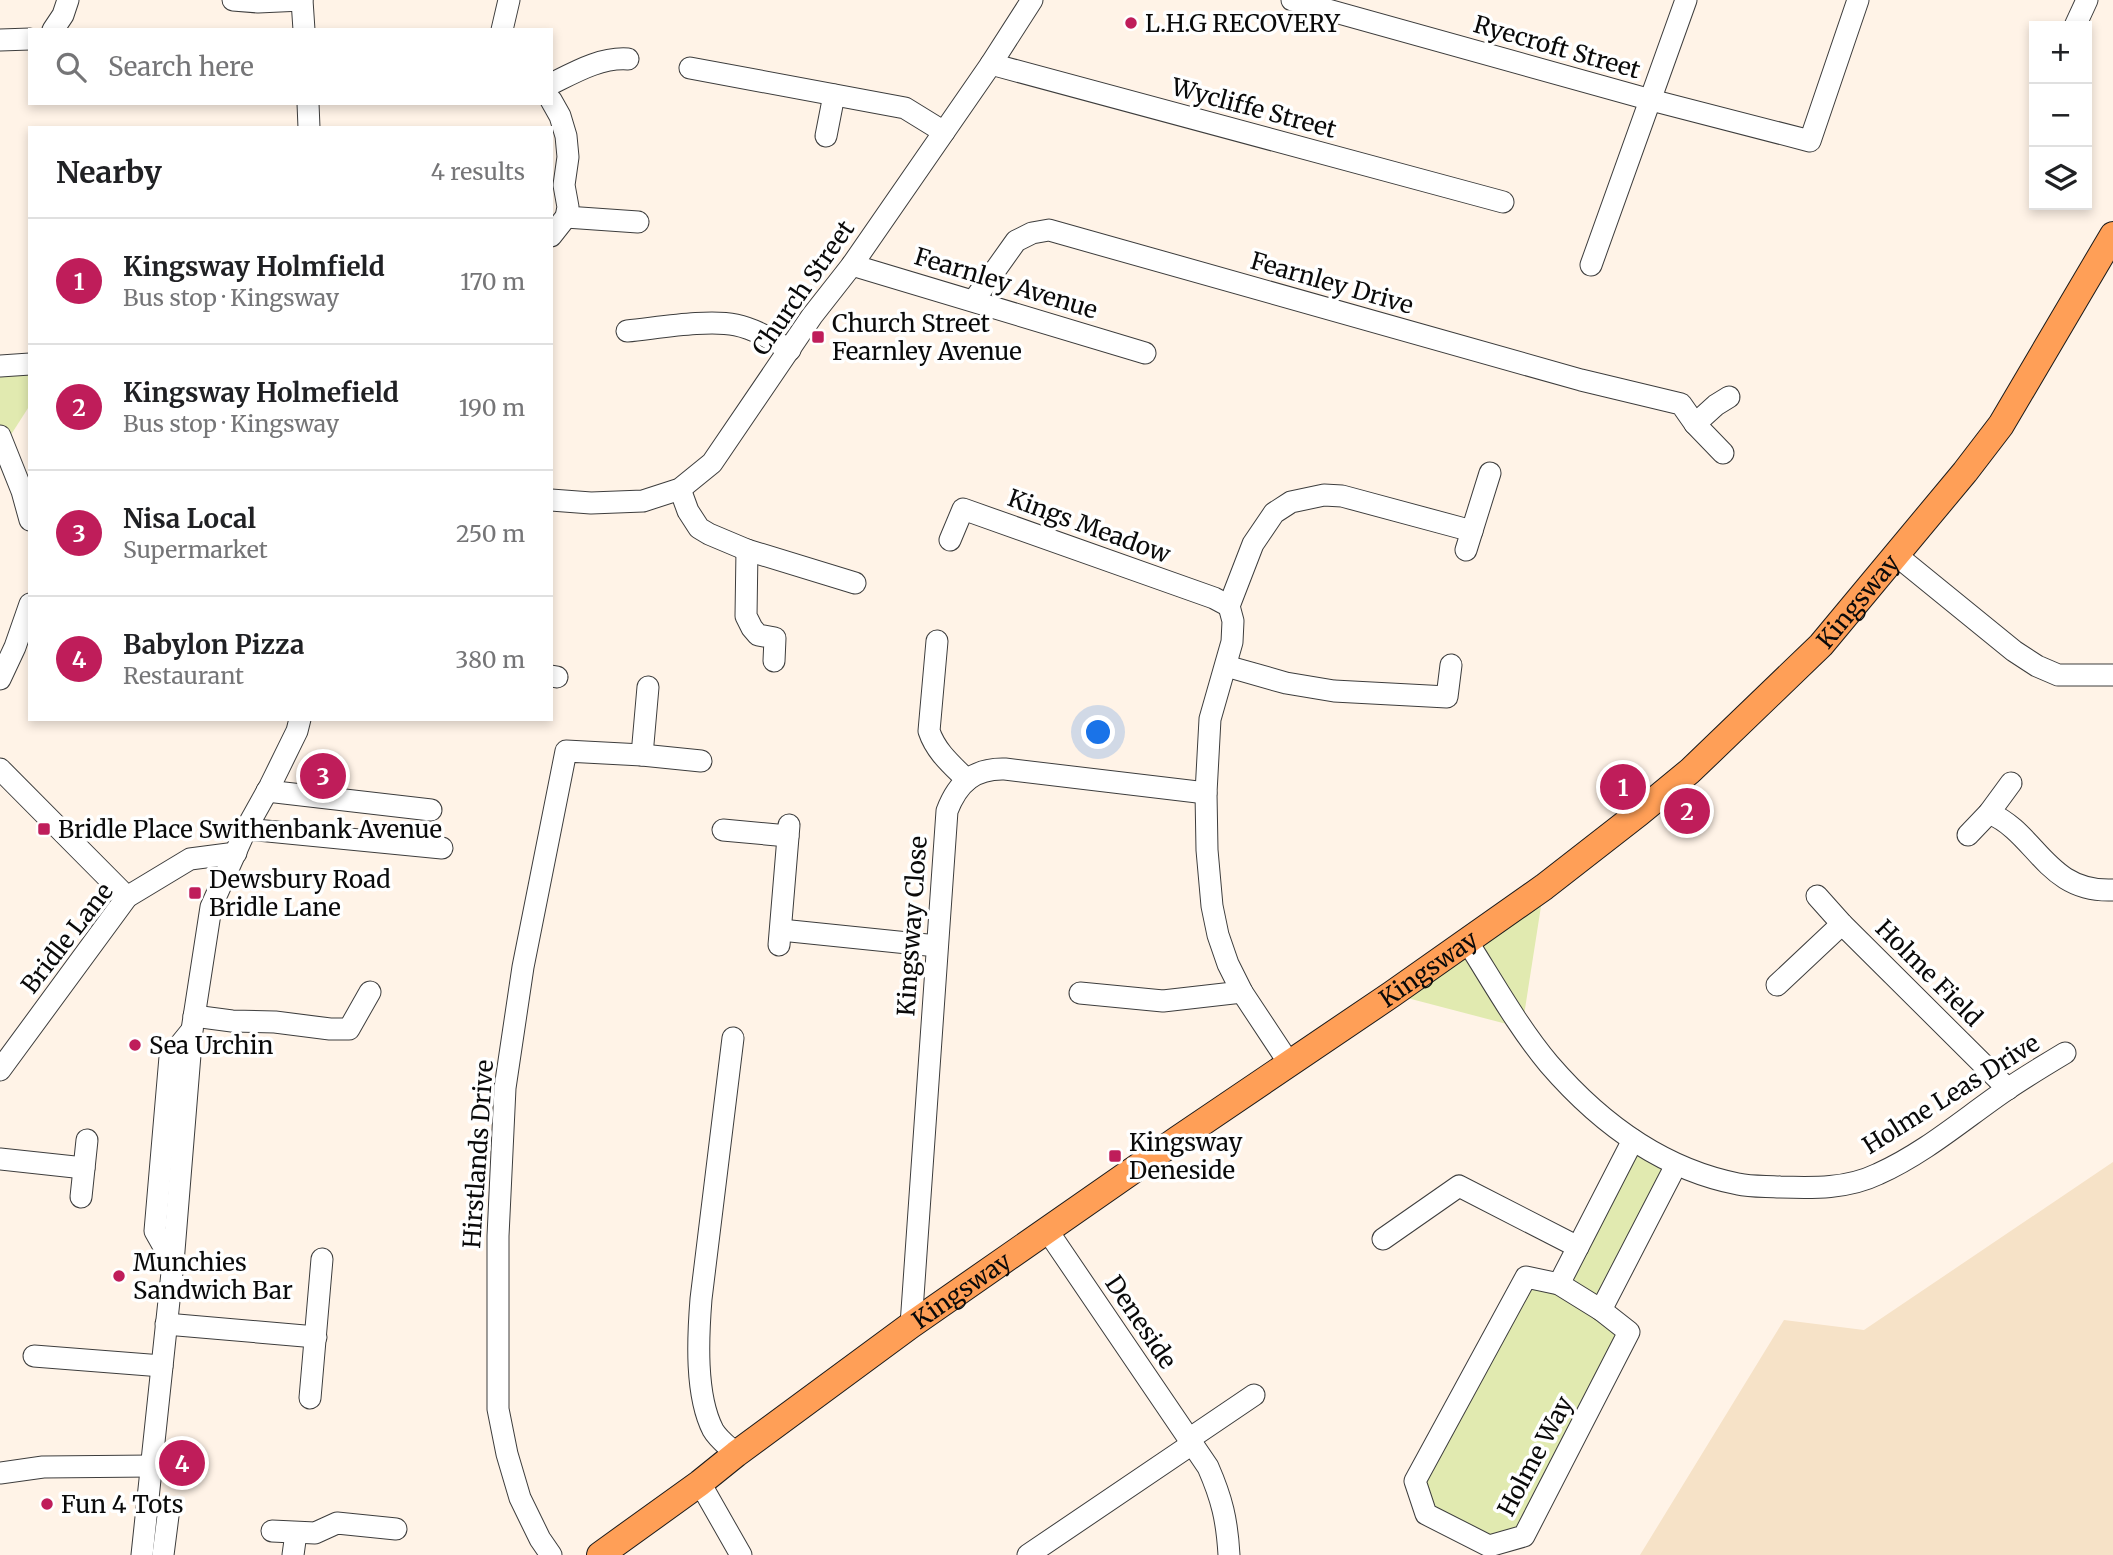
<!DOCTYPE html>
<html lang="en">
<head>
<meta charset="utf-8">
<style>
	:root { --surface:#fff; --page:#f2f2f2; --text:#202124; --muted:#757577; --line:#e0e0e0; --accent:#bf1d5a }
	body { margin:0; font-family:Merriweather,serif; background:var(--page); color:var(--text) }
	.controls { position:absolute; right:21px; top:21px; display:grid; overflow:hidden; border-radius:0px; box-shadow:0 4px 10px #0003 }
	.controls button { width:63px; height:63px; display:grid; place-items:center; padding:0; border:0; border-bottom:2px solid var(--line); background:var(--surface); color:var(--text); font:35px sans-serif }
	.you { position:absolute; left:1099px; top:733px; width:24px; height:24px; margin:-18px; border:5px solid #fff; border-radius:50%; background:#1a73e8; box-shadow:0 0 0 10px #1a73e833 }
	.badge { display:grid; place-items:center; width:46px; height:46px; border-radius:50%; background:var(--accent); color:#fff; font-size:23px; font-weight:700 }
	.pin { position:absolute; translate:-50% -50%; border:4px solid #fff; box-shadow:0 2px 7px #0006 }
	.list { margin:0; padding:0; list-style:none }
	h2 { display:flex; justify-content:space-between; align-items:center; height:91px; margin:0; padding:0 28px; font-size:30px }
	h2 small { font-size:23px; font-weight:400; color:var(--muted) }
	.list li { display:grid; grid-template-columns:46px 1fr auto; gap:21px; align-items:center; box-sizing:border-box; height:126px; padding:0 28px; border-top:2px solid var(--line) }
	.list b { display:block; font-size:26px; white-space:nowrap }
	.list p { margin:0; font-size:23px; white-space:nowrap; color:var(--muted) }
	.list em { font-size:23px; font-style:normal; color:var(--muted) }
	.icon { flex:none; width:38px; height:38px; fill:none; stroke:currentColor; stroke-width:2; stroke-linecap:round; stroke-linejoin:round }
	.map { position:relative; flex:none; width:2113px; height:1555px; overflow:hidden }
	.search { position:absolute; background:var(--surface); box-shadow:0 4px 10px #0003; left:28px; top:28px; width:525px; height:77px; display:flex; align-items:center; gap:18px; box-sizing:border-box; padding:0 24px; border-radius:0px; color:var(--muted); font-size:26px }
	.panel { position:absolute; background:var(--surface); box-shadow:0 4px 10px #0003; left:28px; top:126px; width:525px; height:595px; border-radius:0px }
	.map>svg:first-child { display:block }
	.farmland { fill:#f6e2c7 }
	.green { fill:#e1eab0 }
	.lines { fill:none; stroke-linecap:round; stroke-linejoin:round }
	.minor-casing { stroke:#3d3d3d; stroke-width:23 }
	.major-casing { stroke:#1b1b1b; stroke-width:28 }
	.minor { stroke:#fff; stroke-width:21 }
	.major { stroke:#ff9f57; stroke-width:26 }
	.poi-dot { fill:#bf1d5a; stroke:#fff; stroke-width:2.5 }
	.labels { text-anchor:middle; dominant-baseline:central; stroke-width:7; stroke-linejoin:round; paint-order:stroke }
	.poi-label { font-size:24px; fill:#0a0a0a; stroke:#fff; text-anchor:start }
	.street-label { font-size:24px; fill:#0a0a0a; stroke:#fff }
</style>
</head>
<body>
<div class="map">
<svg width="2113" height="1555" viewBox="0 0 2113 1555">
	<rect width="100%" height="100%" fill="#fff3e7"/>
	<polygon class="farmland" points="2113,1162 2113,1555 1640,1555 1784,1320 1864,1330"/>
	<g class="green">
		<polygon points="30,364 30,405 5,444 0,436 0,366"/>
		<polygon points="1544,887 1522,1028 1392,994"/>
		<polygon points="1633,1140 1676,1165 1601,1310 1629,1332 1524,1536 1489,1546 1426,1514 1415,1481 1526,1277 1559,1284"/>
	</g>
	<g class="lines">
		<g class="minor-casing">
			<g id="minor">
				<polyline points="233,0 258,2 302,0"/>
				<polyline points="302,0 304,30"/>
				<polyline points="1292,0 1651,100 1810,141 1858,0"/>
				<polyline points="2075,26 2087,0"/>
				<polyline points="53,30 63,15 68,0"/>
				<polyline points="502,30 509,0"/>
				<polyline points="0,40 30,39"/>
				<polyline points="991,64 1503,202"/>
				<polyline points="690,68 905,108 944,132"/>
				<path d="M551,84c24,-12 50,-27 77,-25"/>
				<polyline points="551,100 560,116 566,136 568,157 564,185 568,207 566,217 551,236"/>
				<polyline points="308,103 309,128"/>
				<polyline points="826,136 834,95"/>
				<polyline points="566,217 638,222"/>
				<polyline points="852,265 1145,353"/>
				<polyline points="1591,265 1686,0"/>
				<polyline points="974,300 1016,241 1032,233 1049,230 1581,380 1681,404 1695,424 1723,453"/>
				<path d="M627,331c31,-3 80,-12 109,-6 19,4 37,15 54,25"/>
				<polyline points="0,366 30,364"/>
				<polyline points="1695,424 1716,405 1729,397"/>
				<polyline points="0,436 22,491 30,520"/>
				<polyline points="680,489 688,511 699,528 709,534 747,550 855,583"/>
				<polyline points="551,500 591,503 643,501 680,489 712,463 812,316 852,265 991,64 1032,0"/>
				<polyline points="950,540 963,509 1214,598 1229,606"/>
				<polyline points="747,550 746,616 752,628 758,635 775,638 774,661"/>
				<polyline points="1466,550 1490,473"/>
				<polyline points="1896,555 2014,651 2037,666 2058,675 2113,675"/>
				<path d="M937,641l-8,90c7,21 23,34 38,49"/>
				<polyline points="1226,666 1286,683 1334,691 1447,697 1451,665"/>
				<polyline points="551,676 557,677"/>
				<polyline points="0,679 15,647 30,604"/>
				<polyline points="642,755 648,687"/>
				<polyline points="0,769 127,897"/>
				<polyline points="267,791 431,810"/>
				<path d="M1989,813c48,20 57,80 124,77"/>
				<polyline points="246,829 442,848"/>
				<polyline points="723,830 788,836"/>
				<polyline points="1968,835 1989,813 2011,783"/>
				<polyline points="1817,896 1842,924 2008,1089"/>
				<polyline points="781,930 937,946"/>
				<path d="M1467,941c26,41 51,86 82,123 50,58 113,105 189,120 13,3 28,2 42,3 34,1 67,2 98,-13 47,-21 87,-56 128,-84 19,-13 39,-25 59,-37"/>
				<polyline points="779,945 789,825"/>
				<polyline points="1777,985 1842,924"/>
				<polyline points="1080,993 1163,1001 1242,992"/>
				<polyline points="194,1016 232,1021 275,1022 330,1029 349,1029 370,992"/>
				<path d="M733,1038l-32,261c-3,38 -6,96 12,131 5,9 16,17 23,24"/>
				<polyline points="1289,1063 1242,992 1228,964 1218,935 1212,906 1207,850 1206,793 1210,719 1232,642 1233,621 1229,606 1253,544 1274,513 1291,502 1324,495 1342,496 1472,531"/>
				<polyline points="0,1070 127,897 190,859 236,853"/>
				<polyline points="0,1159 84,1168"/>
				<polyline points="81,1197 87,1140"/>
				<path d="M1047,1230l161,237c14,32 19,53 21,88"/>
				<polyline points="1383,1239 1459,1186 1578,1247"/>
				<polyline points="173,1263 155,1231 170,1057 192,1030"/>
				<polygon points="1526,1277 1559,1284 1601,1310 1629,1332 1524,1536 1489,1546 1426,1514 1415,1481"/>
				<polyline points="1559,1284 1633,1140"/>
				<polyline points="1601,1310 1676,1165"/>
				<polyline points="166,1324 316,1337"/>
				<path d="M911,1325l36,-514c11,-29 28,-43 58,-42l201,24"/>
				<polyline points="34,1356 162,1366"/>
				<polyline points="310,1398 322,1259"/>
				<polyline points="1189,1439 1254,1395"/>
				<polyline points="0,1473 43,1467 152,1466"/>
				<polyline points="700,1483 741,1555"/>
				<polyline points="272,1531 315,1533 337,1523 396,1529"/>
				<polyline points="142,1555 173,1263 192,1030 211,907 246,829 270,786 297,731 300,719"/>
				<polyline points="163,1555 169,1508"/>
				<polyline points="293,1555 296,1533"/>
				<polyline points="551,1555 540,1539 520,1498 507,1454 498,1409 498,1236 505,1088 523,967 566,751 642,755 701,761"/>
				<polyline points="1028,1555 1192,1444"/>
			</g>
		</g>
		<g class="major-casing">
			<g id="major">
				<path id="s1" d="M600,1555l100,-72 36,-29 175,-129 267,-186 214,-145 152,-107 95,-74 51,-42 131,-126 144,-173 36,-47 112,-190"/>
			</g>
		</g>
		<use href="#minor" class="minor"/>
		<use href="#major" class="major"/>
	</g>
	<g class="poi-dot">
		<circle cx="1131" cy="23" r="7"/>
		<rect x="811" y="330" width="14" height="14" rx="3.5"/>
		<rect x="37" y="822" width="14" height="14" rx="3.5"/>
		<rect x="188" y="886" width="14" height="14" rx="3.5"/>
		<circle cx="135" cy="1045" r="7"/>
		<rect x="1108" y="1149" width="14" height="14" rx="3.5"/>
		<circle cx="119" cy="1276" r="7"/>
		<circle cx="47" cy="1504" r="7"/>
	</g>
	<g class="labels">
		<g class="poi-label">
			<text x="1145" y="23">L.H.G RECOVERY</text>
			<text x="832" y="323">Church Street<tspan x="832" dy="28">Fearnley Avenue</tspan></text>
			<text x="58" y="829">Bridle Place Swithenbank Avenue</text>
			<text x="209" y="879">Dewsbury Road<tspan x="209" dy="28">Bridle Lane</tspan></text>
			<text x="149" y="1045">Sea Urchin</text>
			<text x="1129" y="1142">Kingsway<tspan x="1129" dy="28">Deneside</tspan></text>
			<text x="133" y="1262">Munchies<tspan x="133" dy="28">Sandwich Bar</tspan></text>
			<text x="61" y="1504">Fun 4 Tots</text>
		</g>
		<g class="street-label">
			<text transform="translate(1557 47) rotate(16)">Ryecroft Street</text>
			<text transform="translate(1254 108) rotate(15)">Wycliffe Street</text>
			<text transform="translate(1006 283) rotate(17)">Fearnley Avenue</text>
			<text transform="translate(1332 283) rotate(16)">Fearnley Drive</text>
			<text transform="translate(803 288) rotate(-55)">Church Street</text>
			<text transform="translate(1089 526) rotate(20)">Kings Meadow</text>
			<text stroke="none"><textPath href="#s1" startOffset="1582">Kingsway</textPath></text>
			<text transform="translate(912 926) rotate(-86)">Kingsway Close</text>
			<text transform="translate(67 938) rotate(-52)">Bridle Lane</text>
			<text stroke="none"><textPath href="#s1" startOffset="1015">Kingsway</textPath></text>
			<text transform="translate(1929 973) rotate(45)">Holme Field</text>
			<text transform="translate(1951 1094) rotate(-32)">Holme Leas Drive</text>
			<text transform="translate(478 1154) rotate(-86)">Hirstlands Drive</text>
			<text stroke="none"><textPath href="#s1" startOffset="448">Kingsway</textPath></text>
			<text transform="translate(1141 1322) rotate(56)">Deneside</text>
			<text transform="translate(1535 1456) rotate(-62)">Holme Way</text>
		</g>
	</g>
</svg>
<div class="controls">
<button>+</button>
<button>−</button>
<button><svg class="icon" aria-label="layers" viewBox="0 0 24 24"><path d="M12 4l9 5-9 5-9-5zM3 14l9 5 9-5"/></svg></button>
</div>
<div class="you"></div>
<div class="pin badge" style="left:1623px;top:787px">1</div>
<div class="pin badge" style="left:1687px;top:811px">2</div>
<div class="pin badge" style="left:323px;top:776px">3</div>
<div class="pin badge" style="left:182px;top:1463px">4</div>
<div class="search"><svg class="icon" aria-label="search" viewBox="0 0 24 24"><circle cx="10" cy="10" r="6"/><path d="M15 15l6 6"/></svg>Search here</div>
<section class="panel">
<h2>Nearby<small>4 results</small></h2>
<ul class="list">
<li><span class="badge">1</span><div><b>Kingsway Holmfield</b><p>Bus stop · Kingsway</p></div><em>170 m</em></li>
<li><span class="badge">2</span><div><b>Kingsway Holmefield</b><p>Bus stop · Kingsway</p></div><em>190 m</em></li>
<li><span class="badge">3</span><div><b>Nisa Local</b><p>Supermarket</p></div><em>250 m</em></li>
<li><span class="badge">4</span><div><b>Babylon Pizza</b><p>Restaurant</p></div><em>380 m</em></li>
</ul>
</section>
</div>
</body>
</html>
